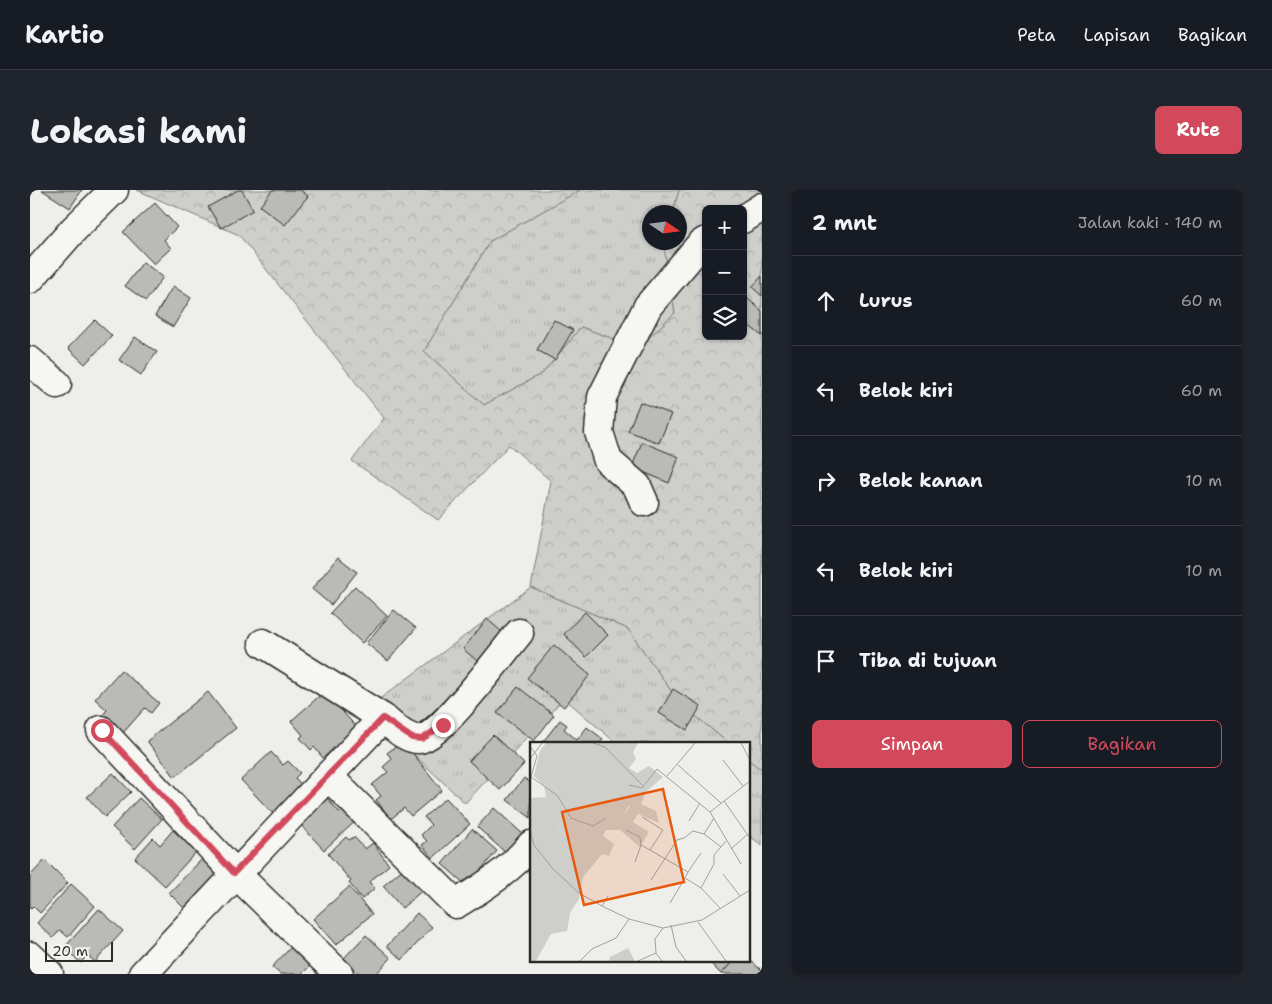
<!DOCTYPE html>
<html lang="id">
<head>
<meta charset="utf-8">
<style>
	:root { --surface:#171b24; --page:#20242c; --text:#f1f3f6; --muted:#9ea1a6; --line:#363941; --accent:#d1495b }
	body { margin:0; font-family:"Shantell Sans",sans-serif; background:var(--page); color:var(--text) }
	.controls { position:absolute; right:15px; top:15px; display:grid; overflow:hidden; border-radius:8px; box-shadow:0 1px 4px #0004 }
	.controls button { width:45px; height:45px; display:grid; place-items:center; padding:0; border:0; border-bottom:1px solid var(--line); background:var(--surface); color:var(--text); font:25px sans-serif }
	.compass { position:absolute; left:612px; top:15px; width:45px; height:45px; border-radius:50%; background:var(--surface); box-shadow:0 1px 4px #0004; rotate:103deg }
	.scale { position:absolute; left:15px; bottom:12px; width:68px; box-sizing:border-box; padding-left:5px; border:2px solid #2b2b2b; border-top:0; font-size:14px; line-height:18px; white-space:nowrap; color:#2b2b2b; -webkit-text-stroke:4px #f6f6f2; paint-order:stroke }
	.stop { position:absolute; width:15px; height:15px; margin:-11px; border:4px solid #d1495b; border-radius:50%; background:#fff }
	.stop.end { background:#d1495b; border-color:#fff; box-shadow:0 1px 5px #0008 }
	.list { margin:0; padding:0; list-style:none }
	h2 { display:flex; justify-content:space-between; align-items:center; height:65px; margin:0; padding:0 20px; font-size:21px }
	h2 small { font-size:16px; font-weight:400; color:var(--muted) }
	.list li { display:grid; grid-template-columns:32px 1fr auto; gap:15px; align-items:center; box-sizing:border-box; height:90px; padding:0 20px; border-top:1px solid var(--line) }
	.list b { display:block; font-size:19px; white-space:nowrap }
	.list em { font-size:16px; font-style:normal; color:var(--muted) }
	.actions { display:flex; gap:10px; padding:15px 20px }
	.actions a { flex:1; padding:11px 0; border:1px solid var(--accent); border-radius:8px; text-align:center; font-size:18px; color:var(--accent) }
	.actions .main { background:var(--accent); color:#fff }
	.icon { flex:none; width:28px; height:28px; fill:none; stroke:currentColor; stroke-width:2; stroke-linecap:round; stroke-linejoin:round }
	.map { position:relative; flex:none; width:732px; height:784px; overflow:hidden; border-radius:8px }
	header { display:flex; align-items:center; gap:30px; box-sizing:border-box; height:70px; padding:0 25px; background:var(--surface); border-bottom:1px solid var(--line) }
	header strong { font-size:24px }
	nav { display:flex; gap:28px; margin-inline-start:auto; font-size:18px }
	.intro { display:flex; align-items:center; justify-content:space-between; box-sizing:border-box; height:120px; padding:0 30px }
	h1 { margin:0; font-size:35px }
	.button { padding:12px 22px; border-radius:8px; background:var(--accent); color:#fff; font-size:18px; font-weight:700 }
	main { display:flex; gap:30px; padding:0 30px }
	aside { flex:1; background:var(--surface); border-radius:8px; box-shadow:0 1px 4px #0004 }
	.map>svg:first-child { display:block }
	.grass { fill:url(#grass-tufts); stroke:#7c7c7a }
	.forest { fill:url(#forest-crowns); stroke:#7c7c7a; fill-rule:evenodd }
	.building { fill:#babab7; stroke:#2b2b2b }
	.lines { fill:none; stroke-linecap:round; stroke-linejoin:round }
	.minor-casing { stroke:#2b2b2b; stroke-width:31 }
	.minor { stroke:#f6f6f2; stroke-width:28 }
	.route { stroke:#d1495b; stroke-width:6 }
	.inset-road { fill:none; stroke:#a0a09e; stroke-width:1 }
	.view { fill:#e8590c; fill-opacity:0.15; stroke:#e8590c; stroke-width:2.5 }
	.inset-edge { fill:none; stroke:#2b2b2b; stroke-width:2.5 }
</style>
</head>
<body>
<header>
<strong>Kartio</strong>
<nav><a>Peta</a><a>Lapisan</a><a>Bagikan</a></nav>
</header>
<div class="intro"><h1>Lokasi kami</h1><a class="button">Rute</a></div>
<main>
<div class="map">
<svg width="732" height="784" viewBox="0 0 732 784">
	<defs>
		<pattern id="grass-tufts" width="24" height="20" patternUnits="userSpaceOnUse" patternTransform="scale(1.25)"><rect width="24" height="20" fill="#cececa"/><path d="M3 7l-1-3M5 7V3M7 7l1-3M15 17l-1-3M17 17v-4M19 17l1-3" fill="none" stroke="#b1b1ae"/></pattern>
		<pattern id="forest-crowns" width="20" height="18" patternUnits="userSpaceOnUse" patternTransform="scale(1.25)"><rect width="20" height="18" fill="#cececa"/><path d="M2 6a3 3 0 1 1 6 0M12 15a3 3 0 1 1 6 0" fill="none" stroke="#b1b1ae"/></pattern>
	</defs>
	<rect width="100%" height="100%" fill="#eeeeea"/>
	<filter id="ink" filterUnits="userSpaceOnUse"><feTurbulence type="fractalNoise" baseFrequency=".02" numOctaves="2"/><feDisplacementMap in="SourceGraphic" scale="10" xChannelSelector="R" yChannelSelector="G"/><feConvolveMatrix kernelMatrix="1 2 1 2 8 2 1 2 1" color-interpolation-filters="sRGB"/></filter>
	<g filter="url(#ink)">
		<g class="grass">
			<polygon points="550,0 649,0 643,22 620,22 620,52 636,53 645,123 608,158 551,137 513,183 454,215 394,161 460,51"/>
			<polygon points="501,397 598,439 649,512 698,553 586,553 534,508 435,613 336,519"/>
			<polygon points="718,569 729,578 732,577 732,655 718,645"/>
		</g>
		<path class="forest" d="M107,0h443l-90,51 -66,110 60,54 59,-32 38,-46 57,21 37,-35 -11,-66 2,-4 14,-1v-30h-7l6,-22h83v577l-3,1 -11,-9v-16h-20l-49,-41 -51,-73 -97,-42 20,-106 -42,-36 -71,75 -86,-59 32,-43 -145,-183zM676,19h37v127h-37z"/>
		<g class="building">
			<polygon points="12,0 52,0 40,18"/>
			<polygon points="208,0 212,0 223,20 191,38 178,17"/>
			<polygon points="242,0 270,0 278,6 255,35 230,16"/>
			<polygon points="125,13 147,37 134,50 141,58 124,74 93,42"/>
			<polygon points="113,72 133,87 116,111 95,96"/>
			<polygon points="732,86 732,106 722,97"/>
			<polygon points="143,96 161,108 143,137 125,126"/>
			<polygon points="717,108 732,121 732,146 713,131 713,112"/>
			<polygon points="65,130 82,146 55,174 38,158"/>
			<polygon points="524,130 543,140 525,170 507,160"/>
			<polygon points="105,147 127,162 111,185 89,170"/>
			<polygon points="610,212 641,224 629,253 598,241"/>
			<polygon points="612,252 649,267 639,293 602,277"/>
			<polygon points="308,367 327,382 301,415 282,399"/>
			<polygon points="325,396 357,426 332,453 300,423"/>
			<polygon points="364,420 386,438 358,471 336,453"/>
			<polygon points="555,422 578,445 556,467 534,444"/>
			<polygon points="457,429 480,449 456,478 433,459"/>
			<polygon points="524,455 560,485 534,517 497,488"/>
			<polygon points="91,480 129,513 121,523 115,518 92,544 72,526 77,520 65,509"/>
			<polygon points="488,497 524,525 504,551 467,523"/>
			<polygon points="643,499 671,516 657,540 629,523"/>
			<polygon points="295,501 327,538 310,553 314,557 306,565 302,560 293,568 284,557 281,560 270,548 273,545 261,531"/>
			<polygon points="178,502 206,538 145,587 117,551"/>
			<polygon points="530,530 537,535 534,539 547,550 557,537 573,549 570,553 512,553"/>
			<polygon points="463,545 494,574 470,600 439,571"/>
			<polygon points="373,551 412,600 381,626 374,618 361,629 346,610 351,606 342,595 358,582 353,577 362,569 357,563"/>
			<polygon points="241,562 253,575 258,571 270,583 265,588 276,599 246,627 211,590"/>
			<polygon points="83,583 101,602 75,627 57,607"/>
			<polygon points="494,588 501,593 501,628 477,610"/>
			<polygon points="109,608 132,629 105,659 82,637"/>
			<polygon points="297,608 309,622 317,615 329,628 294,660 269,633"/>
			<polygon points="416,608 440,634 403,668 392,655 397,651 391,645 401,635 394,627"/>
			<polygon points="464,618 495,646 478,665 447,637"/>
			<polygon points="442,639 467,661 437,696 412,674"/>
			<polygon points="143,640 166,662 135,696 105,668 123,648 130,655"/>
			<polygon points="316,647 319,650 324,647 335,659 343,653 359,675 339,692 345,698 332,709 319,693 321,691 298,664"/>
			<polygon points="173,668 191,686 157,721 139,703"/>
			<polygon points="15,670 38,693 10,723 3,716 0,719 0,686"/>
			<polygon points="376,676 395,698 372,718 353,696"/>
			<polygon points="41,694 65,716 38,747 30,740 23,748 7,733"/>
			<polygon points="319,697 342,724 306,755 283,729"/>
			<polygon points="69,719 93,741 65,772 57,765 51,773 34,758"/>
			<polygon points="387,723 402,737 372,770 357,756"/>
			<polygon points="336,745 361,768 346,784 330,784 313,769"/>
			<polygon points="264,754 283,773 272,784 250,784 242,777"/>
			<polygon points="718,768 731,780 727,784 691,784 704,770 718,770"/>
			<polygon points="681,770 704,770 691,784 679,772"/>
		</g>
		<g class="lines">
			<g class="minor-casing">
				<g id="minor">
					<polyline points="713,29 732,17"/>
					<polyline points="0,89 44,39 84,0"/>
					<polyline points="0,171 27,194"/>
					<polyline points="614,312 607,296 578,271 569,242 572,207 618,116 670,55 676,51"/>
					<polyline points="233,453 353,528"/>
					<polyline points="71,540 205,683 309,784"/>
					<path d="M298,586l55,-58c10,8 22,21 36,21 21,-1 84,-87 100,-106"/>
					<polyline points="0,766 19,784"/>
					<path d="M113,784l185,-198 128,128c28,-17 54,-34 75,-59"/>
				</g>
			</g>
			<use href="#minor" class="minor"/>
		</g>
	</g>
	<g class="lines" filter="url(#ink)">
		<polyline class="route" points="72,540 204,683 353,528 382,548 392,549 413,535"/>
	</g>
	<g transform="translate(500 552)">
		<rect width="220" height="220" fill="#eeeeea"/>
		<path d="M16,1h92l-5,9 3,7 -7,9 8,5 12,-7 14,11 -17,15 -5,12 15,7 3,12 -21,-9 -5,8 16,10 -9,15 -20,-17 2,-14 8,-9 -14,-18 -14,5 -24,-17 2,8 -23,6 -8,-10 -5,5 -10,-10 6,-25zM51,77l5,4 -1,8 13,10 -5,9 -16,-5 -20,-17 6,-6z" fill="#cececa"/>
		<path d="M48,35l17,7 7,10 14,-5 1,-7 8,-3 11,16 -14,21 -2,14h-14l-3,6 11,8 -5,12 -7,-2 -19,23 -4,22 -9,14 -3,18 -16,3 -15,27h-6v-163l16,-1 -2,-11 5,-5 8,10 9,-7 13,1zM51,77l5,4 -1,8 13,10 -5,9 -16,-5 -20,-17 6,-6zM98,206l7,13h-26l1,-4z" fill="#cececa" fill-rule="evenodd"/>
		<path d="M57,1l13,3 15,12 -11,23 -29,-14z" fill="#cececa"/>
		<path class="inset-road" d="M63,1l12,4 38,39M211,1l9,17M0,4l7,10 -6,21 26,18 14,23 22,8 13,-8M0,17l12,-16M193,18l20,26M148,23l43,38M137,34l28,-33M99,43l13,3 15,-19 53,43M194,59l26,37M112,75l21,13 -13,20 38,22 -3,6 16,10 19,20M184,76l-10,16 17,13M159,79l11,-18M0,88l4,15 19,24 26,24 23,13M96,88l14,7 1,8 9,5M201,107l17,-15M105,120l6,-17M211,122l-31,-52 40,-31M158,130l13,-19M193,132l17,22M121,138l26,-40 7,-2 9,-7 11,3M171,146l13,-24v-9l12,-14M78,154l-6,10 27,13M140,161l15,-25M168,180l28,39M141,183l5,22 10,14M50,219l12,-12 24,-11 13,-19 34,9M108,219l18,-8M132,219l-6,-8 -1,-14 8,-11 39,-8 48,-30"/>
		<path class="view" d="M133,47l21,93 -100,23 -22,-93z"/>
		<rect width="220" height="220" class="inset-edge"/>
	</g>
</svg>
<div class="controls">
<button>+</button>
<button>−</button>
<button><svg class="icon" aria-label="layers" viewBox="0 0 24 24"><path d="M12 4l9 5-9 5-9-5zM3 14l9 5 9-5"/></svg></button>
</div>
<svg class="compass" viewBox="-18 -18 36 36"><path d="M0-13l5 13h-10z" fill="#e53935"/><path d="M0 13l5-13h-10z" fill="#9ea1a6"/></svg>
<div class="scale">20 m</div>
<div class="stop" style="left:72px;top:540px"></div>
<div class="stop end" style="left:413px;top:535px"></div>
</div>
<aside>
<h2>2 mnt<small>Jalan kaki · 140 m</small></h2>
<ul class="list">
<li><svg class="icon" aria-label="ahead" viewBox="0 0 24 24"><path d="M12 20V5M6 11l6-6 6 6"/></svg><div><b>Lurus</b></div><em>60 m</em></li>
<li><svg class="icon" aria-label="left" viewBox="0 0 24 24"><path d="M17 20v-9H6M10 6l-5 5 5 5"/></svg><div><b>Belok kiri</b></div><em>60 m</em></li>
<li><svg class="icon" aria-label="right" viewBox="0 0 24 24"><path d="M7 20v-9h11M14 6l5 5-5 5"/></svg><div><b>Belok kanan</b></div><em>10 m</em></li>
<li><svg class="icon" aria-label="left" viewBox="0 0 24 24"><path d="M17 20v-9H6M10 6l-5 5 5 5"/></svg><div><b>Belok kiri</b></div><em>10 m</em></li>
<li><svg class="icon" aria-label="arrive" viewBox="0 0 24 24"><path d="M6 21V4h12l-3 4 3 4H6"/></svg><div><b>Tiba di tujuan</b></div></li>
</ul>
<div class="actions"><a class="main">Simpan</a><a>Bagikan</a></div>
</aside>
</main>
</body>
</html>
